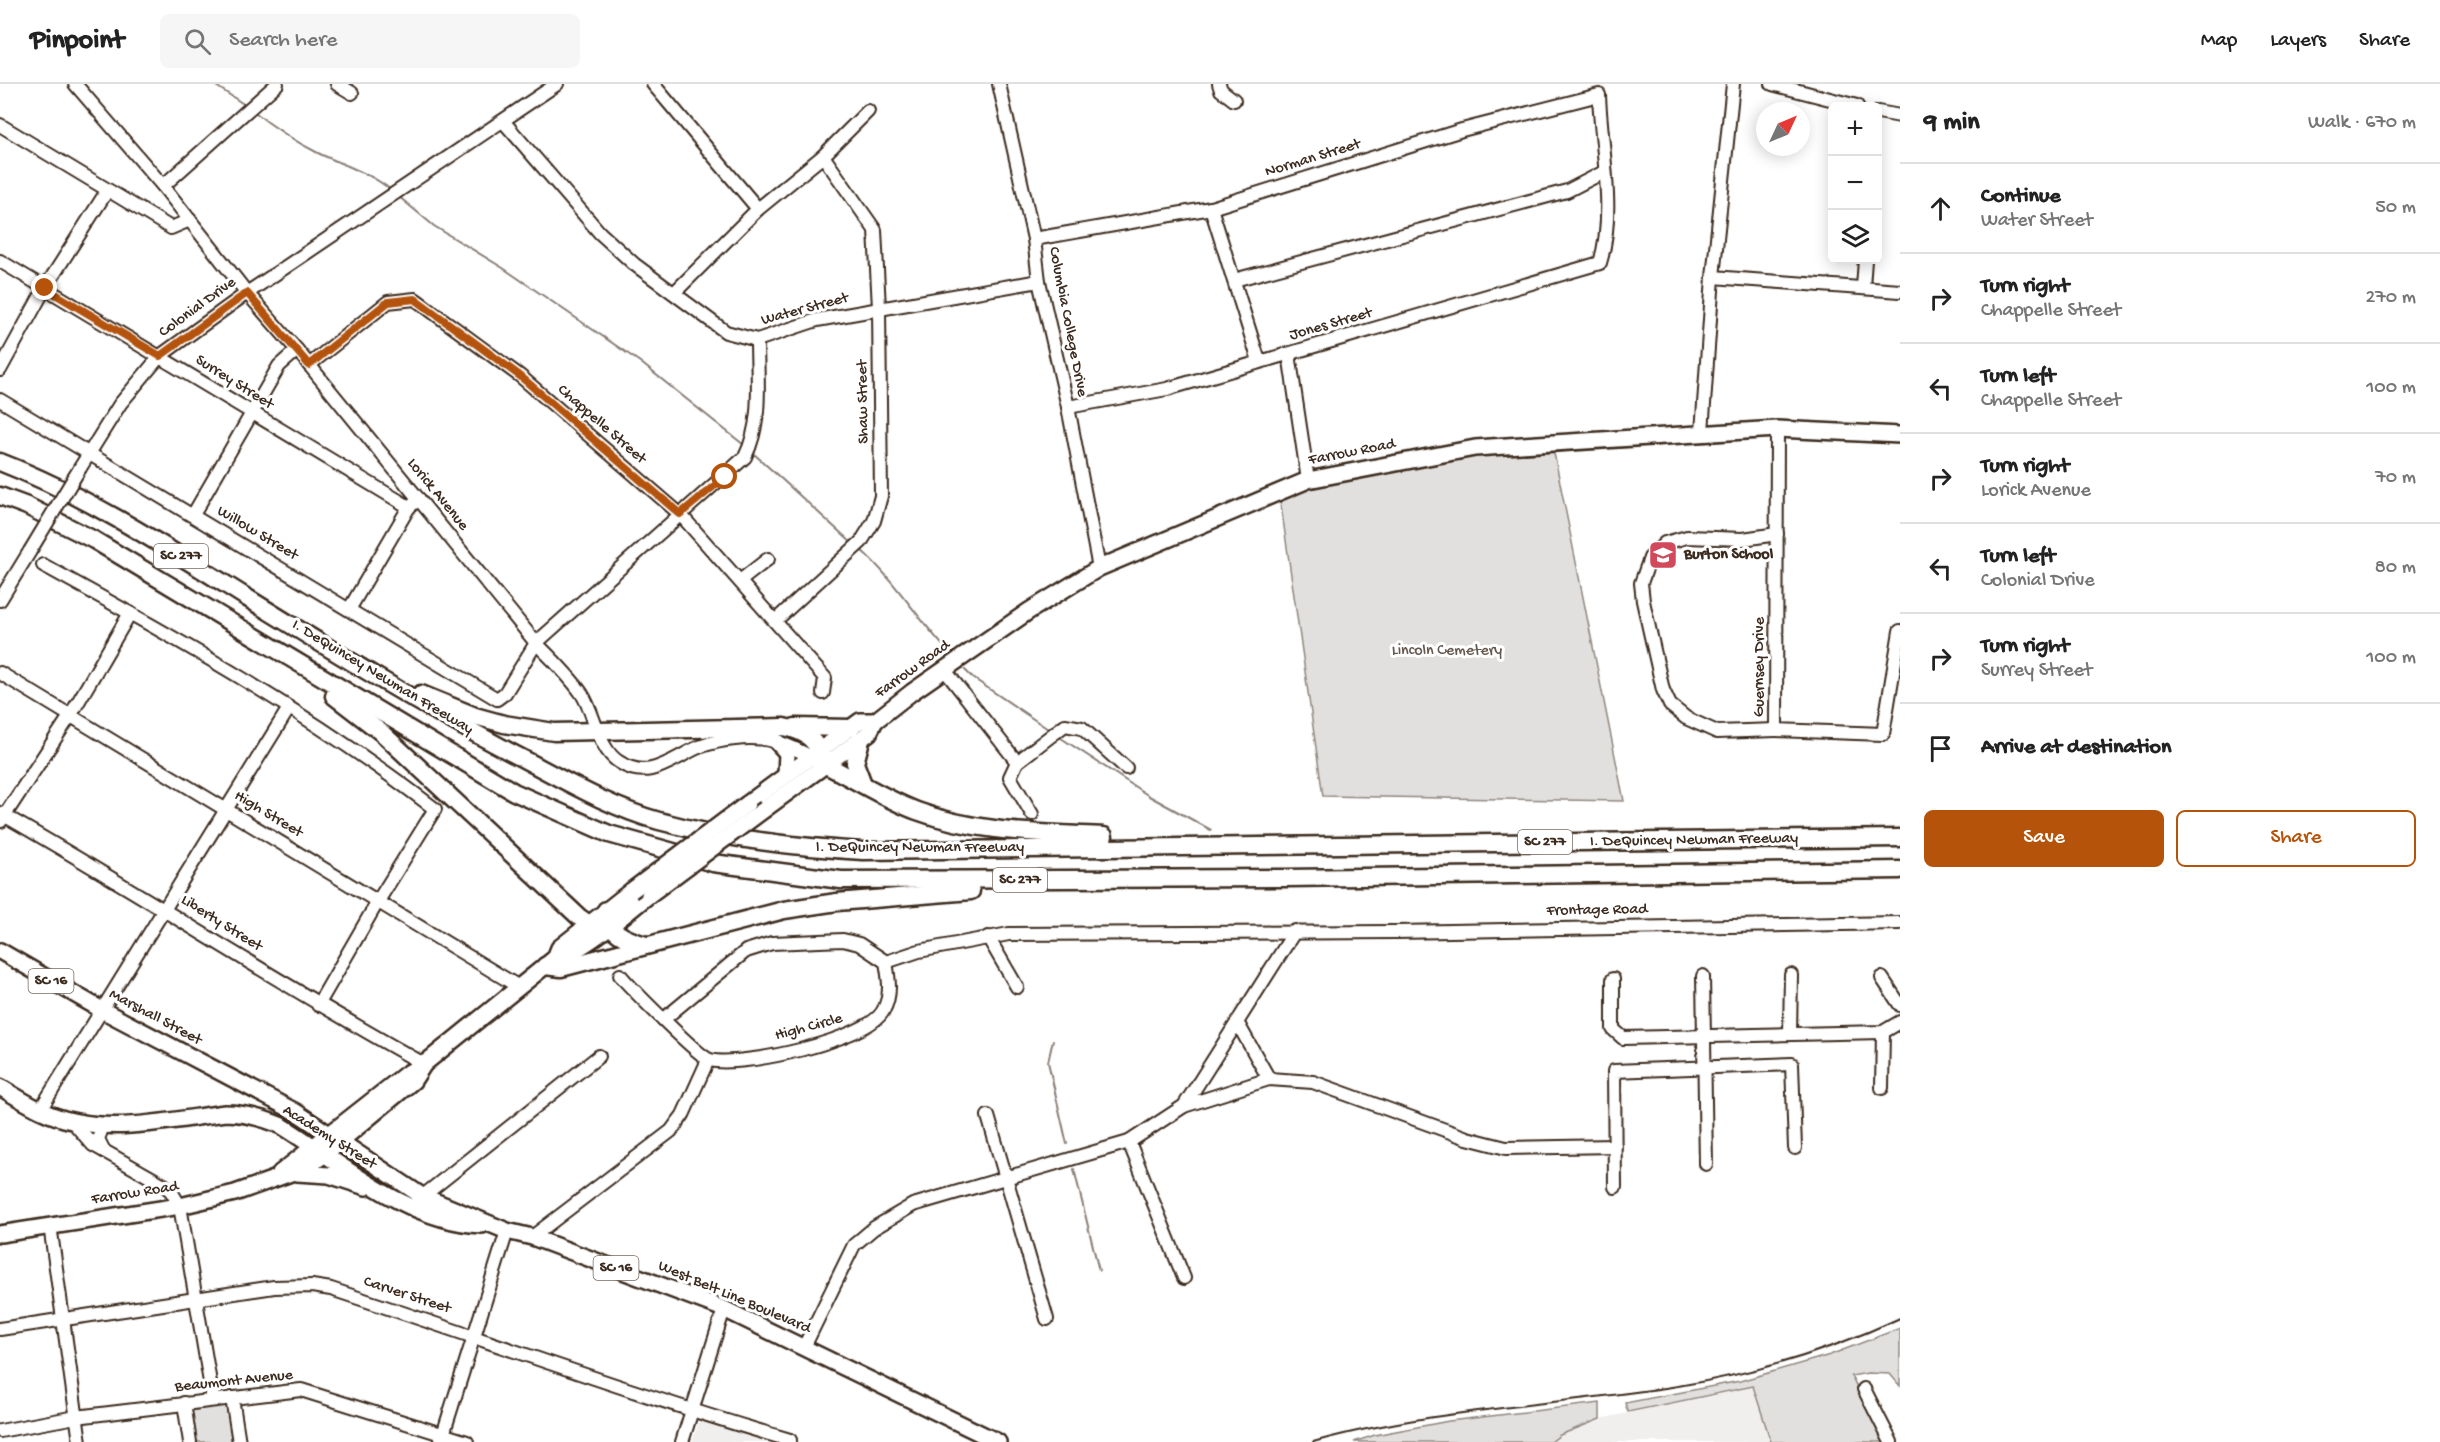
<!DOCTYPE html>
<html lang="en">
<head>
<meta charset="utf-8">
<style>
	:root { --surface:#fff; --page:#f6f6f6; --text:#222; --muted:#767676; --line:#e0e0e0; --accent:#b45309 }
	body { margin:0; font-family:"Gochi Hand",sans-serif; background:var(--page); color:var(--text) }
	.controls { position:absolute; right:18px; top:18px; display:grid; overflow:hidden; border-radius:9px; box-shadow:0 3px 15px #0003 }
	.controls button { width:54px; height:54px; display:grid; place-items:center; padding:0; border:0; border-bottom:2px solid var(--line); background:var(--surface); color:var(--text); font:30px sans-serif }
	.compass { position:absolute; left:1756px; top:18px; width:54px; height:54px; border-radius:50%; background:var(--surface); box-shadow:0 3px 15px #0003; rotate:46deg }
	.stop { position:absolute; width:18px; height:18px; margin:-14px; border:4px solid #b45309; border-radius:50%; background:#fff }
	.stop.end { background:#b45309; border-color:#fff; box-shadow:0 2px 6px #0008 }
	.list { margin:0; padding:0; list-style:none }
	h2 { display:flex; justify-content:space-between; align-items:center; height:78px; margin:0; padding:0 24px; font-size:26px }
	h2 small { font-size:20px; font-weight:400; color:var(--muted) }
	.list li { display:grid; grid-template-columns:39px 1fr auto; gap:18px; align-items:center; box-sizing:border-box; height:90px; padding:0 24px; border-top:2px solid var(--line) }
	.list b { display:block; font-size:22px; white-space:nowrap }
	.list p { margin:0; font-size:20px; white-space:nowrap; color:var(--muted) }
	.list em { font-size:20px; font-style:normal; color:var(--muted) }
	.actions { display:flex; gap:12px; padding:18px 24px }
	.actions a { flex:1; padding:14px 0; border:2px solid var(--accent); border-radius:9px; text-align:center; font-size:21px; color:var(--accent) }
	.actions .main { background:var(--accent); color:#fff }
	.icon { flex:none; width:33px; height:33px; fill:none; stroke:currentColor; stroke-width:2; stroke-linecap:round; stroke-linejoin:round }
	.map { position:relative; flex:none; width:1900px; height:1358px; overflow:hidden }
	header { display:flex; align-items:center; gap:36px; box-sizing:border-box; height:84px; padding:0 30px; background:var(--surface); border-bottom:2px solid var(--line) }
	header strong { font-size:28px }
	nav { display:flex; gap:33px; margin-inline-start:auto; font-size:21px }
	.search { width:420px; height:54px; background:var(--page); display:flex; align-items:center; gap:15px; box-sizing:border-box; padding:0 21px; border-radius:9px; color:var(--muted); font-size:22px }
	main { display:flex }
	aside { flex:1; background:var(--surface) }
	.map>svg:first-child { display:block }
	.built { fill:#f1efee }
	.green { fill:#e2e0de; stroke:#8e857e; stroke-width:1.5 }
	.lines { fill:none; stroke-linecap:round; stroke-linejoin:round }
	.stream { stroke:#887e77; stroke-width:2 }
	.minor-casing { stroke:#3b2a1e; stroke-width:16 }
	.major-casing { stroke:#3b2a1e; stroke-width:20 }
	.highway-casing { stroke:#3b2a1e; stroke-width:21 }
	.minor { stroke:#fff; stroke-width:12 }
	.major { stroke:#fff; stroke-width:15 }
	.highway { stroke:#fff; stroke-width:16 }
	.rail { stroke:#3b2a1e; stroke-width:2 }
	.minor-bridge-casing { stroke:#3b2a1e; stroke-width:16; stroke-linecap:butt }
	.major-bridge-casing { stroke:#3b2a1e; stroke-width:20; stroke-linecap:butt }
	.minor-bridge { stroke:#fff; stroke-width:12 }
	.major-bridge { stroke:#fff; stroke-width:15 }
	.route { stroke:#b45309; stroke-width:8 }
	.labels { text-anchor:middle; dominant-baseline:central; stroke-width:6; stroke-linejoin:round; paint-order:stroke }
	.shield { fill:#fff; stroke:#766a62; stroke-width:1.5 }
	.shield-label { font-size:15px; font-weight:bold; fill:#3b2a1e }
	.street-label { font-size:16px; fill:#3b2a1e; stroke:#fff }
	.poi-label { font-size:16px; font-weight:bold; fill:#3b2a1e; stroke:#fff; text-anchor:start }
	.park-label { font-size:16px; fill:#65584e; stroke:#fff }
</style>
</head>
<body>
<header>
<strong>Pinpoint</strong>
<div class="search"><svg class="icon" aria-label="search" viewBox="0 0 24 24"><circle cx="10" cy="10" r="6"/><path d="M15 15l6 6"/></svg>Search here</div>
<nav><a>Map</a><a>Layers</a><a>Share</a></nav>
</header>
<main>
<div class="map">
<svg width="1900" height="1358" viewBox="0 0 1900 1358">
	<rect width="100%" height="100%" fill="#fff"/>
	<filter id="ink" filterUnits="userSpaceOnUse"><feTurbulence type="fractalNoise" baseFrequency=".0167" numOctaves="2"/><feDisplacementMap in="SourceGraphic" scale="12" xChannelSelector="R" yChannelSelector="G"/><feConvolveMatrix kernelMatrix="1 2 1 2 8 2 1 2 1" color-interpolation-filters="sRGB"/></filter>
	<g filter="url(#ink)">
		<g class="built">
			<polygon points="1754,1302 1771,1358 1551,1358 1560,1351 1600,1335"/>
			<polygon points="700,1334 774,1358 692,1358"/>
		</g>
		<g class="green">
			<polygon points="1552,359 1624,717 1323,712 1279,408 1308,396"/>
			<polygon points="1900,1244 1900,1302 1890,1290 1868,1289 1851,1292 1884,1358 1771,1358 1753,1302 1628,1328 1625,1319 1740,1297 1830,1271"/>
			<polygon points="1600,1319 1600,1335 1560,1351 1551,1358 1354,1358 1375,1351 1449,1337"/>
			<polygon points="230,1320 236,1358 194,1358 189,1327"/>
		</g>
		<g class="lines">
			<g class="stream">
				<polyline points="213,0 245,21"/>
				<path d="M252,26c21,17 42,31 66,43 25,12 53,20 74,38"/>
				<polyline points="398,112 434,142 503,184 640,278 744,361"/>
				<polyline points="753,369 853,460"/>
				<path d="M860,465c34,30 57,69 88,102"/>
				<polyline points="965,586 973,594 1051,647"/>
				<polyline points="1058,652 1149,712 1211,746"/>
				<polyline points="1053,956 1048,978 1067,1060"/>
				<polyline points="1074,1085 1099,1187"/>
			</g>
			<g class="minor-casing">
				<g id="minor">
					<path d="M75,0l88,102 84,107 50,57 239,293c16,16 33,32 46,51 13,20 16,55 37,68 30,20 52,-3 80,-15 11,-4 24,-7 36,-8 35,-4 52,5 82,21"/>
					<polyline points="337,0 352,9"/>
					<polyline points="653,0 758,125"/>
					<polyline points="999,0 1034,155 1039,197 1068,323 1099,484"/>
					<polyline points="1219,0 1221,6 1234,16"/>
					<polyline points="1772,0 1857,22"/>
					<polyline points="1878,28 1900,32"/>
					<polyline points="503,37 600,149 634,180 726,248 757,256"/>
					<polyline points="0,41 171,144 190,136"/>
					<polyline points="163,102 277,0"/>
					<polyline points="1211,124 1259,277"/>
					<path d="M1034,155l177,-31 251,-78 137,-35c2,54 17,116 1,168l-433,126 -99,18"/>
					<polyline points="0,177 409,423 419,415"/>
					<polyline points="1713,193 1900,207"/>
					<polyline points="1234,196 1567,107 1604,88"/>
					<polyline points="1863,203 1865,176"/>
					<polyline points="674,209 758,125 823,72 868,27"/>
					<polyline points="757,256 817,236 1039,197"/>
					<polyline points="1289,270 1308,396"/>
					<polyline points="309,281 388,218 415,215 520,292 680,430 825,594 823,609"/>
					<polyline points="0,286 45,204 107,107"/>
					<path d="M0,316l497,299 8,-6 31,-50 209,-186c18,-36 12,-78 12,-117"/>
					<polyline points="1777,345 1776,646 1883,650 1900,547"/>
					<polyline points="1702,348 1713,193 1733,0"/>
					<polyline points="80,384 120,320 160,272 247,209 557,0"/>
					<polyline points="193,431 279,282 297,266"/>
					<path d="M43,481c135,74 270,150 392,244l-57,92 -60,104"/>
					<polyline points="740,497 768,475"/>
					<polyline points="0,516 30,467"/>
					<polyline points="350,524 409,423"/>
					<polyline points="775,537 861,458 874,437 881,412 879,224 875,146 823,72"/>
					<polyline points="944,585 1017,678 1010,693 1032,730"/>
					<polyline points="0,589 519,903"/>
					<polyline points="1776,646 1717,648 1686,634 1670,621 1663,606 1643,517 1641,499 1650,474 1665,459 1687,453 1743,455 1777,450"/>
					<polyline points="1017,678 1065,641 1082,644 1126,684"/>
					<path d="M0,729c143,81 280,172 424,251"/>
					<polyline points="1,737 70,632 130,529"/>
					<polyline points="988,853 1017,903"/>
					<polyline points="886,878 919,867 1009,850 1396,848 1900,839"/>
					<path d="M620,891c11,13 79,82 90,85 31,8 157,-20 173,-49 9,-16 6,-32 3,-49l-27,-18 -16,-4 -71,3 -26,8 -82,68"/>
					<polyline points="1703,892 1706,1080"/>
					<polyline points="1882,894 1900,921"/>
					<polyline points="1613,895 1613,945 1623,954 1883,948 1900,938"/>
					<polyline points="1238,940 1269,995"/>
					<polyline points="1790,950 1791,891"/>
					<polyline points="1882,1004 1883,948"/>
					<polyline points="1184,1022 1269,995 1313,998 1467,1054 1506,1064 1615,1062"/>
					<polyline points="40,1026 289,624"/>
					<polyline points="988,1032 1047,1235"/>
					<polyline points="72,1037 93,1061 104,1067 98,1055 103,1042"/>
					<polyline points="1129,1058 1184,1194"/>
					<polyline points="104,1067 164,1101 171,1107 180,1122 213,1316"/>
					<polyline points="1615,1103 1614,987 1792,980 1795,1064"/>
					<polyline points="418,1116 599,972"/>
					<polyline points="50,1141 80,1358"/>
					<polyline points="532,1153 671,1047 683,1031 708,976"/>
					<path d="M0,1245l274,-42 38,-1 19,3c153,50 304,106 459,151"/>
					<polyline points="804,1263 854,1161 874,1144 913,1121 1129,1058 1184,1022 1295,847"/>
					<polyline points="1864,1305 1891,1358"/>
					<polyline points="232,1314 239,1358"/>
					<polyline points="184,1319 190,1358"/>
					<polyline points="0,1347 76,1333 301,1306 467,1358"/>
					<polyline points="441,1357 507,1147"/>
					<polyline points="682,1358 724,1225"/>
				</g>
			</g>
			<g class="major-casing">
				<g id="major">
					<polyline points="776,657 787,669 786,691"/>
					<polyline points="747,720 860,637 875,637"/>
					<polyline points="765,725 869,649 875,637 912,608 1029,527 1099,484 1308,396 1475,364 1777,345 1900,351"/>
					<polyline points="0,867 102,926 296,1028 422,1112 507,1147 532,1153 724,1225 998,1358"/>
					<path d="M555,874c25,-4 72,-46 94,-63"/>
					<path d="M0,1003c13,8 26,16 40,23 58,28 124,11 185,3 21,0 38,5 57,13 63,39 123,95 200,99"/>
					<polyline points="280,1089 406,990 424,980 555,874 559,864 631,807"/>
					<polyline points="297,1089 329,1091 366,1103"/>
					<polyline points="0,1150 180,1122 235,1109 291,1089 306,1084 325,1070 413,997 424,980"/>
				</g>
			</g>
			<g class="highway-casing">
				<g id="highway">
					<path d="M0,378c88,34 169,87 249,137 87,54 170,105 261,153 49,25 96,54 149,69 66,18 135,26 204,30l1037,-13"/>
					<polyline points="0,412 27,422 94,456 514,708 609,750 713,779 841,796 1286,794 1900,786"/>
					<path d="M421,610l54,22 29,8 50,8 230,-5c25,5 33,15 42,38 30,15 59,34 91,46 59,22 124,22 187,25"/>
					<polyline points="334,612 382,649 579,833 589,840 609,841"/>
					<polyline points="795,643 851,644"/>
					<polyline points="861,656 855,679 863,700"/>
					<path d="M606,826c0,22 21,30 40,35"/>
					<polyline points="545,882 561,884 784,826 837,818 971,807"/>
				</g>
			</g>
			<use href="#minor" class="minor"/>
			<use href="#major" class="major"/>
			<use href="#highway" class="highway"/>
			<path class="rail" d="M1313,1358c119,-33 244,-37 365,-56 75,-12 153,-36 222,-68"/>
			<g class="minor-bridge-casing">
				<polyline id="minor-bridge" points="30,467 80,384"/>
			</g>
			<g class="major-bridge-casing">
				<g id="major-bridge">
					<polyline points="631,807 747,720"/>
					<polyline points="649,811 765,725"/>
				</g>
			</g>
			<use href="#minor-bridge" class="minor-bridge"/>
			<use href="#major-bridge" class="major-bridge"/>
		</g>
	</g>
	<g class="lines" filter="url(#ink)">
		<polyline class="route" points="45,204 160,272 247,209 309,281 388,218 415,215 520,292 680,430 725,393"/>
	</g>
	<defs>
		<g id="school-square" transform="scale(1.5)"><rect x="-9" y="-9" width="18" height="18" rx="4" fill="#d1495b" stroke="#fff"/><path d="M0-5L7-2L0 1L-7-2ZM-4 1L0 2.5L4 1V4Q0 6-4 4Z" fill="#fff"/></g>
	</defs>
	<g fill-rule="evenodd">
		<use href="#school-square" x="1663" y="471"/>
	</g>
	<g class="labels">
		<g class="shield">
			<rect x="154" y="460" width="54" height="24" rx="4.5"/>
			<rect x="1518" y="746" width="54" height="24" rx="4.5"/>
			<rect x="993" y="784" width="54" height="24" rx="4.5"/>
			<rect x="28.5" y="885" width="45" height="24" rx="4.5"/>
			<rect x="593.5" y="1172" width="45" height="24" rx="4.5"/>
		</g>
		<g class="shield-label">
			<text x="181" y="472">SC 277</text>
			<text x="1545" y="758">SC 277</text>
			<text x="1020" y="796">SC 277</text>
			<text x="51" y="897">SC 16</text>
			<text x="616" y="1184">SC 16</text>
		</g>
		<g class="street-label">
			<text transform="translate(1313 75) rotate(-17)">Norman Street</text>
			<text transform="translate(198 224) rotate(-36)">Colonial Drive</text>
			<text transform="translate(805 226) rotate(-15)">Water Street</text>
			<text transform="translate(1067 238) rotate(79)">Columbia College Drive</text>
			<text transform="translate(1331 241) rotate(-16)">Jones Street</text>
			<text transform="translate(234 299) rotate(32)">Surrey Street</text>
			<text transform="translate(864 318) rotate(-91)">Shaw Street</text>
			<text transform="translate(601 341) rotate(41)">Chappelle Street</text>
			<text transform="translate(1352 369) rotate(-11)">Farrow Road</text>
			<text transform="translate(437 411) rotate(51)">Lorick Avenue</text>
			<text transform="translate(257 450) rotate(31)">Willow Street</text>
			<text transform="translate(1760 583) rotate(-90)">Guernsey Drive</text>
			<text transform="translate(913 586) rotate(-36)">Farrow Road</text>
			<text transform="translate(382 594) rotate(31)">I. DeQuincey Newman Freeway</text>
			<text transform="translate(268 731) rotate(31)">High Street</text>
			<text transform="translate(1694 757) rotate(-1)">I. DeQuincey Newman Freeway</text>
			<text x="920" y="764">I. DeQuincey Newman Freeway</text>
			<text transform="translate(1597 827) rotate(-1)">Frontage Road</text>
			<text transform="translate(221 840) rotate(32)">Liberty Street</text>
			<text transform="translate(155 934) rotate(28)">Marshall Street</text>
			<text transform="translate(809 944) rotate(-15)">High Circle</text>
			<text transform="translate(329 1054) rotate(32)">Academy Street</text>
			<text transform="translate(135 1110) rotate(-9)">Farrow Road</text>
			<text transform="translate(407 1212) rotate(18)">Carver Street</text>
			<text transform="translate(734 1214) rotate(23)">West Belt Line Boulevard</text>
			<text transform="translate(234 1298) rotate(-6)">Beaumont Avenue</text>
		</g>
		<g class="poi-label">
			<text x="1684" y="471">Burton School</text>
		</g>
		<g class="park-label">
			<text x="1447" y="567">Lincoln Cemetery</text>
		</g>
	</g>
</svg>
<div class="controls">
<button>+</button>
<button>−</button>
<button><svg class="icon" aria-label="layers" viewBox="0 0 24 24"><path d="M12 4l9 5-9 5-9-5zM3 14l9 5 9-5"/></svg></button>
</div>
<svg class="compass" viewBox="-18 -18 36 36"><path d="M0-13l5 13h-10z" fill="#e53935"/><path d="M0 13l5-13h-10z" fill="#767676"/></svg>
<div class="stop" style="left:725px;top:393px"></div>
<div class="stop end" style="left:45px;top:204px"></div>
</div>
<aside>
<h2>9 min<small>Walk · 670 m</small></h2>
<ul class="list">
<li><svg class="icon" aria-label="ahead" viewBox="0 0 24 24"><path d="M12 20V5M6 11l6-6 6 6"/></svg><div><b>Continue</b><p>Water Street</p></div><em>50 m</em></li>
<li><svg class="icon" aria-label="right" viewBox="0 0 24 24"><path d="M7 20v-9h11M14 6l5 5-5 5"/></svg><div><b>Turn right</b><p>Chappelle Street</p></div><em>270 m</em></li>
<li><svg class="icon" aria-label="left" viewBox="0 0 24 24"><path d="M17 20v-9H6M10 6l-5 5 5 5"/></svg><div><b>Turn left</b><p>Chappelle Street</p></div><em>100 m</em></li>
<li><svg class="icon" aria-label="right" viewBox="0 0 24 24"><path d="M7 20v-9h11M14 6l5 5-5 5"/></svg><div><b>Turn right</b><p>Lorick Avenue</p></div><em>70 m</em></li>
<li><svg class="icon" aria-label="left" viewBox="0 0 24 24"><path d="M17 20v-9H6M10 6l-5 5 5 5"/></svg><div><b>Turn left</b><p>Colonial Drive</p></div><em>80 m</em></li>
<li><svg class="icon" aria-label="right" viewBox="0 0 24 24"><path d="M7 20v-9h11M14 6l5 5-5 5"/></svg><div><b>Turn right</b><p>Surrey Street</p></div><em>100 m</em></li>
<li><svg class="icon" aria-label="arrive" viewBox="0 0 24 24"><path d="M6 21V4h12l-3 4 3 4H6"/></svg><div><b>Arrive at destination</b></div></li>
</ul>
<div class="actions"><a class="main">Save</a><a>Share</a></div>
</aside>
</main>
</body>
</html>
